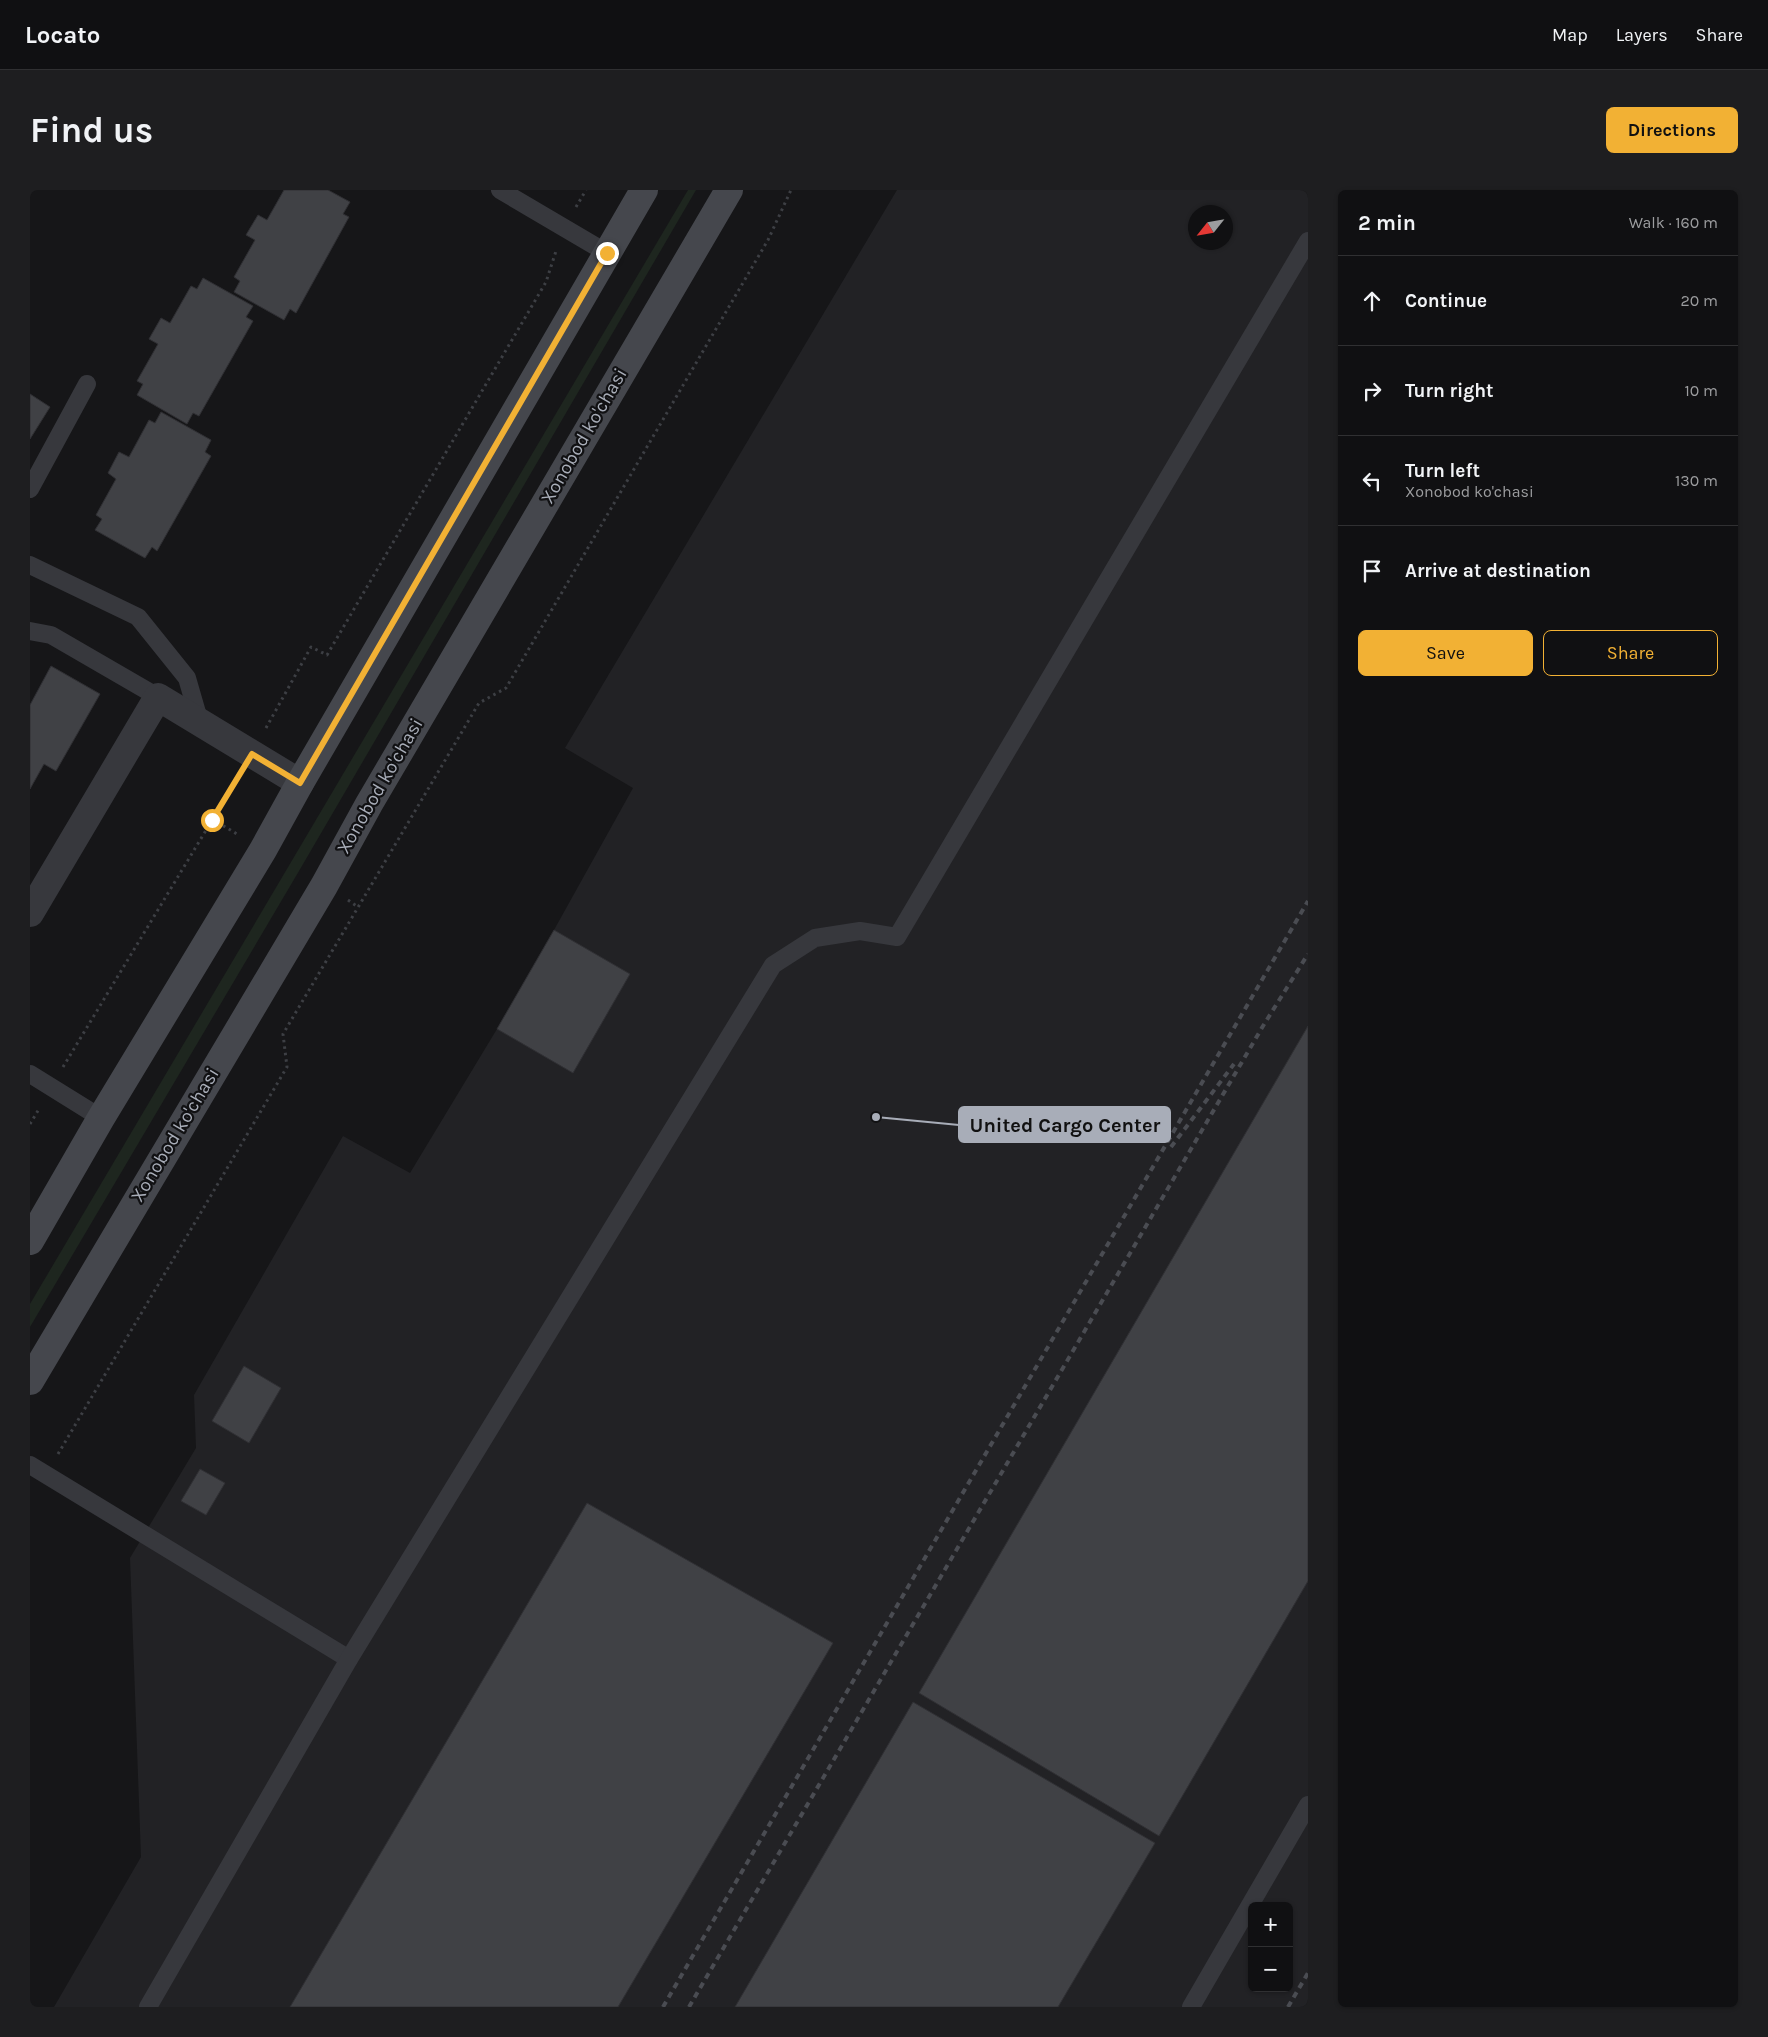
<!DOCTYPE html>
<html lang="en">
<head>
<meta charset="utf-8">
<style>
	:root { --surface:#101012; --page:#1e1e20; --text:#f1f3f6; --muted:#9c9d9f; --line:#303032; --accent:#f2b134 }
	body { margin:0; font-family:Karla,sans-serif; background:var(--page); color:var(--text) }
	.controls { position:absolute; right:15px; bottom:15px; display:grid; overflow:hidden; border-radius:8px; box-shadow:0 1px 4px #0004 }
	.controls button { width:45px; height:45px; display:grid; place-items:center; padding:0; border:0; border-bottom:1px solid var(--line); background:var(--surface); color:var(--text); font:25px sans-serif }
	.compass { position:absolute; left:1158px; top:15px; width:45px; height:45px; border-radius:50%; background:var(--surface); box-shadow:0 1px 4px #0004; rotate:239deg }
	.stop { position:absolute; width:15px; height:15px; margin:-11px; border:4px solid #f2b134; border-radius:50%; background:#fff }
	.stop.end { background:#f2b134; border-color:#fff; box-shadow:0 1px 5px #0008 }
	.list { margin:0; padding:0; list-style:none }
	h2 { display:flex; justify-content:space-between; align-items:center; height:65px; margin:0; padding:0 20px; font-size:21px }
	h2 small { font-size:16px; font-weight:400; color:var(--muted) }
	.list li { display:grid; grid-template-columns:32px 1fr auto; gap:15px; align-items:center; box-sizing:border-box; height:90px; padding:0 20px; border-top:1px solid var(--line) }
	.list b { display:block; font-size:19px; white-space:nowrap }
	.list p { margin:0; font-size:16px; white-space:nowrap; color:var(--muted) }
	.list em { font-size:16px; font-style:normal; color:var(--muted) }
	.actions { display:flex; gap:10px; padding:15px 20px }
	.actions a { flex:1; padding:11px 0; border:1px solid var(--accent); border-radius:8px; text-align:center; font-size:18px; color:var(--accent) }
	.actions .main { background:var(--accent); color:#111 }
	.icon { flex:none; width:28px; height:28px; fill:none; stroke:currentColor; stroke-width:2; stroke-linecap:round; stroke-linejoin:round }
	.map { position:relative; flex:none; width:1278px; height:1817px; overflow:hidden; border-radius:8px }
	header { display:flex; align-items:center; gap:30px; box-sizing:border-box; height:70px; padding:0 25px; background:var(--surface); border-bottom:1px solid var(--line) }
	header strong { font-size:24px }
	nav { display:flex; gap:28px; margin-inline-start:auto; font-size:18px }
	.intro { display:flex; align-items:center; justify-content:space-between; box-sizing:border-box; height:120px; padding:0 30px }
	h1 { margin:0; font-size:35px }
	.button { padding:12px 22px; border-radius:8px; background:var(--accent); color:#111; font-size:18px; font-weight:700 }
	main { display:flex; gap:30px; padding:0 30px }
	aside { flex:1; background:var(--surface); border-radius:8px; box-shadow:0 1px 4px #0004 }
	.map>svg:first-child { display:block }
	.built { fill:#222225; fill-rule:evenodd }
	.green { fill:#1e261f }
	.building { fill:#404145; stroke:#303034 }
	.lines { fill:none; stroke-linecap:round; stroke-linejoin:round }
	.path { stroke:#3d3f44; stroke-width:3; stroke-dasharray:2.5 4; stroke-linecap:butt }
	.lane { stroke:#37383d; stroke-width:18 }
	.street { stroke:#37383d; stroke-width:28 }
	.secondary { stroke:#45474d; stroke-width:28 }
	.rail { stroke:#4a4c52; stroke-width:4; stroke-dasharray:6 5; stroke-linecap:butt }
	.route { stroke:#f2b134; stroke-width:6 }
	.labels { text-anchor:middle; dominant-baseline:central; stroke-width:4.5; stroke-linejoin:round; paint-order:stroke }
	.street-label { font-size:19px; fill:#a8adb8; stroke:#111113 }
	.leader { fill:none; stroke:#a8adb8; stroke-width:2 }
	.callout-dot { fill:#a8adb8; stroke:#111113; stroke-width:2 }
	.callout { fill:#a8adb8; stroke:#a8adb8; stroke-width:2 }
	.callout-label { font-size:20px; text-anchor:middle; font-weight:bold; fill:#111 }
</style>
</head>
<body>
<header>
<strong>Locato</strong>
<nav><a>Map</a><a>Layers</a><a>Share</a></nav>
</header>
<div class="intro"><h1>Find us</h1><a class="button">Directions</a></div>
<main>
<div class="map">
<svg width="1278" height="1817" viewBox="0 0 1278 1817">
	<rect width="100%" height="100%" fill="#161618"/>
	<path class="built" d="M867,0h411v1817h-1254l87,-150 -11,-299 66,-110 -2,-53 149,-259 67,37 87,-144 57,-99 79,-142 -68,-40zM1166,22h30v30h-30zM1222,1716h37v82h-37z"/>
	<polygon class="green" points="658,0 666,0 269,681 0,1137 0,1114"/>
	<g class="building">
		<polygon points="254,0 298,0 320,12 313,24 319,27 266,123 260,119 254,130 204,102 210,91 204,87 225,50 216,45 228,25 237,30"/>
		<polygon points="173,88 223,116 216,127 223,131 169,226 163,223 157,234 107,205 113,194 107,191 128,154 119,149 131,128 140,133 161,96 167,99"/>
		<polygon points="0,204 20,217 0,249"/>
		<polygon points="131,222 181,250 175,262 181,266 127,361 122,357 115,368 65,340 72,329 66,325 86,289 78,283 89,262 99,267 119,230 125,233"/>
		<polygon points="21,476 70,504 26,581 14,574 0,599 0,515"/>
		<polygon points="524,740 600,784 543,883 467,839"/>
		<polygon points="1278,836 1278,1391 1129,1646 889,1503"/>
		<polygon points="214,1176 251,1198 219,1253 182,1231"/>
		<polygon points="170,1279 195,1293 176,1325 151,1311"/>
		<polygon points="557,1313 803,1453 588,1817 260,1817"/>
		<polygon points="883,1512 1125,1653 1028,1817 705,1817"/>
	</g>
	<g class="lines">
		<g class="path">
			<polyline points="546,17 556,0"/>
			<polyline points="236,538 281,457 297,465 516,92 526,61"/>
			<polyline points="182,629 207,644"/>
			<polyline points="318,710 328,717"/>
			<polyline points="33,877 207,589"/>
			<polyline points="0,934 9,919"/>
			<polyline points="28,1264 257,877 253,844 449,513 476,498 738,50 761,0"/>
		</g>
		<g class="lane">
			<polyline points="470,0 577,63"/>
			<polyline points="0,299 57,194"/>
			<polyline points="0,375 108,427 157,488 170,533"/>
			<polyline points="0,441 21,445 128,507"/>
			<polyline points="0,884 71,928"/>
			<polyline points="0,1275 319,1469"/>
			<polyline points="118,1817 319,1469 743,775 785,748 830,741 867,747 1278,51"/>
			<polyline points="1161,1817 1278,1615"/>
		</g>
		<polyline class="street" points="0,723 128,507 270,593"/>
		<g class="secondary">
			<polyline points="0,1051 71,928 233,660 270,593 614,0"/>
			<polyline points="0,1191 294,696 339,614 699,0"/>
		</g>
		<g class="rail">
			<polyline points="1141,957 1204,874"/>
			<polyline points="633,1817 1278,711"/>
			<polyline points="659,1817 1233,836 1278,764"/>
			<polyline points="1258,1817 1278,1783"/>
		</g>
	</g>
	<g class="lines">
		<polyline class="route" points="182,630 222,564 270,593 577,63"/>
	</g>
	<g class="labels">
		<g class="street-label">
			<text transform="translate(554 246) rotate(-60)">Xonobod ko'chasi</text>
			<text transform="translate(350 596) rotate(-60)">Xonobod ko'chasi</text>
			<text transform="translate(145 945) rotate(-59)">Xonobod ko'chasi</text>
		</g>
	</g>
	<path class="leader" d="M846 927L929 935"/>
	<circle class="callout-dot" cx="846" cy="927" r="5"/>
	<rect class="callout" x="929" y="917" width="211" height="35" rx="5"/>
	<g class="callout-label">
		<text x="1035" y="942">United Cargo Center</text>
	</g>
</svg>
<div class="controls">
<button>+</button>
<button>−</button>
</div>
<svg class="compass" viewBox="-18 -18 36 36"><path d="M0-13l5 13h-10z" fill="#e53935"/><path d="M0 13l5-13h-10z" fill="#9c9d9f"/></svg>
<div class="stop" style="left:182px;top:630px"></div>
<div class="stop end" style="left:577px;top:63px"></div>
</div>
<aside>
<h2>2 min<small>Walk · 160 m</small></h2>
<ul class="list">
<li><svg class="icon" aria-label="ahead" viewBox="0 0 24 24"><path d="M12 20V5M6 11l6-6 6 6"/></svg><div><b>Continue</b></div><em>20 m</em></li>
<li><svg class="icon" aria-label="right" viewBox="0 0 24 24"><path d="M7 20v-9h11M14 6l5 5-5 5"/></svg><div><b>Turn right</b></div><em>10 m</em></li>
<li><svg class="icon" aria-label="left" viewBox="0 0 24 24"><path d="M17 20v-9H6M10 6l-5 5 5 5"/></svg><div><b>Turn left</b><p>Xonobod ko'chasi</p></div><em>130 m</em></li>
<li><svg class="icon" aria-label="arrive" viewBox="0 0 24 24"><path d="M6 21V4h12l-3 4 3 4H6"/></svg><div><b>Arrive at destination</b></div></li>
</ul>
<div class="actions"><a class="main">Save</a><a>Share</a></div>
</aside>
</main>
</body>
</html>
